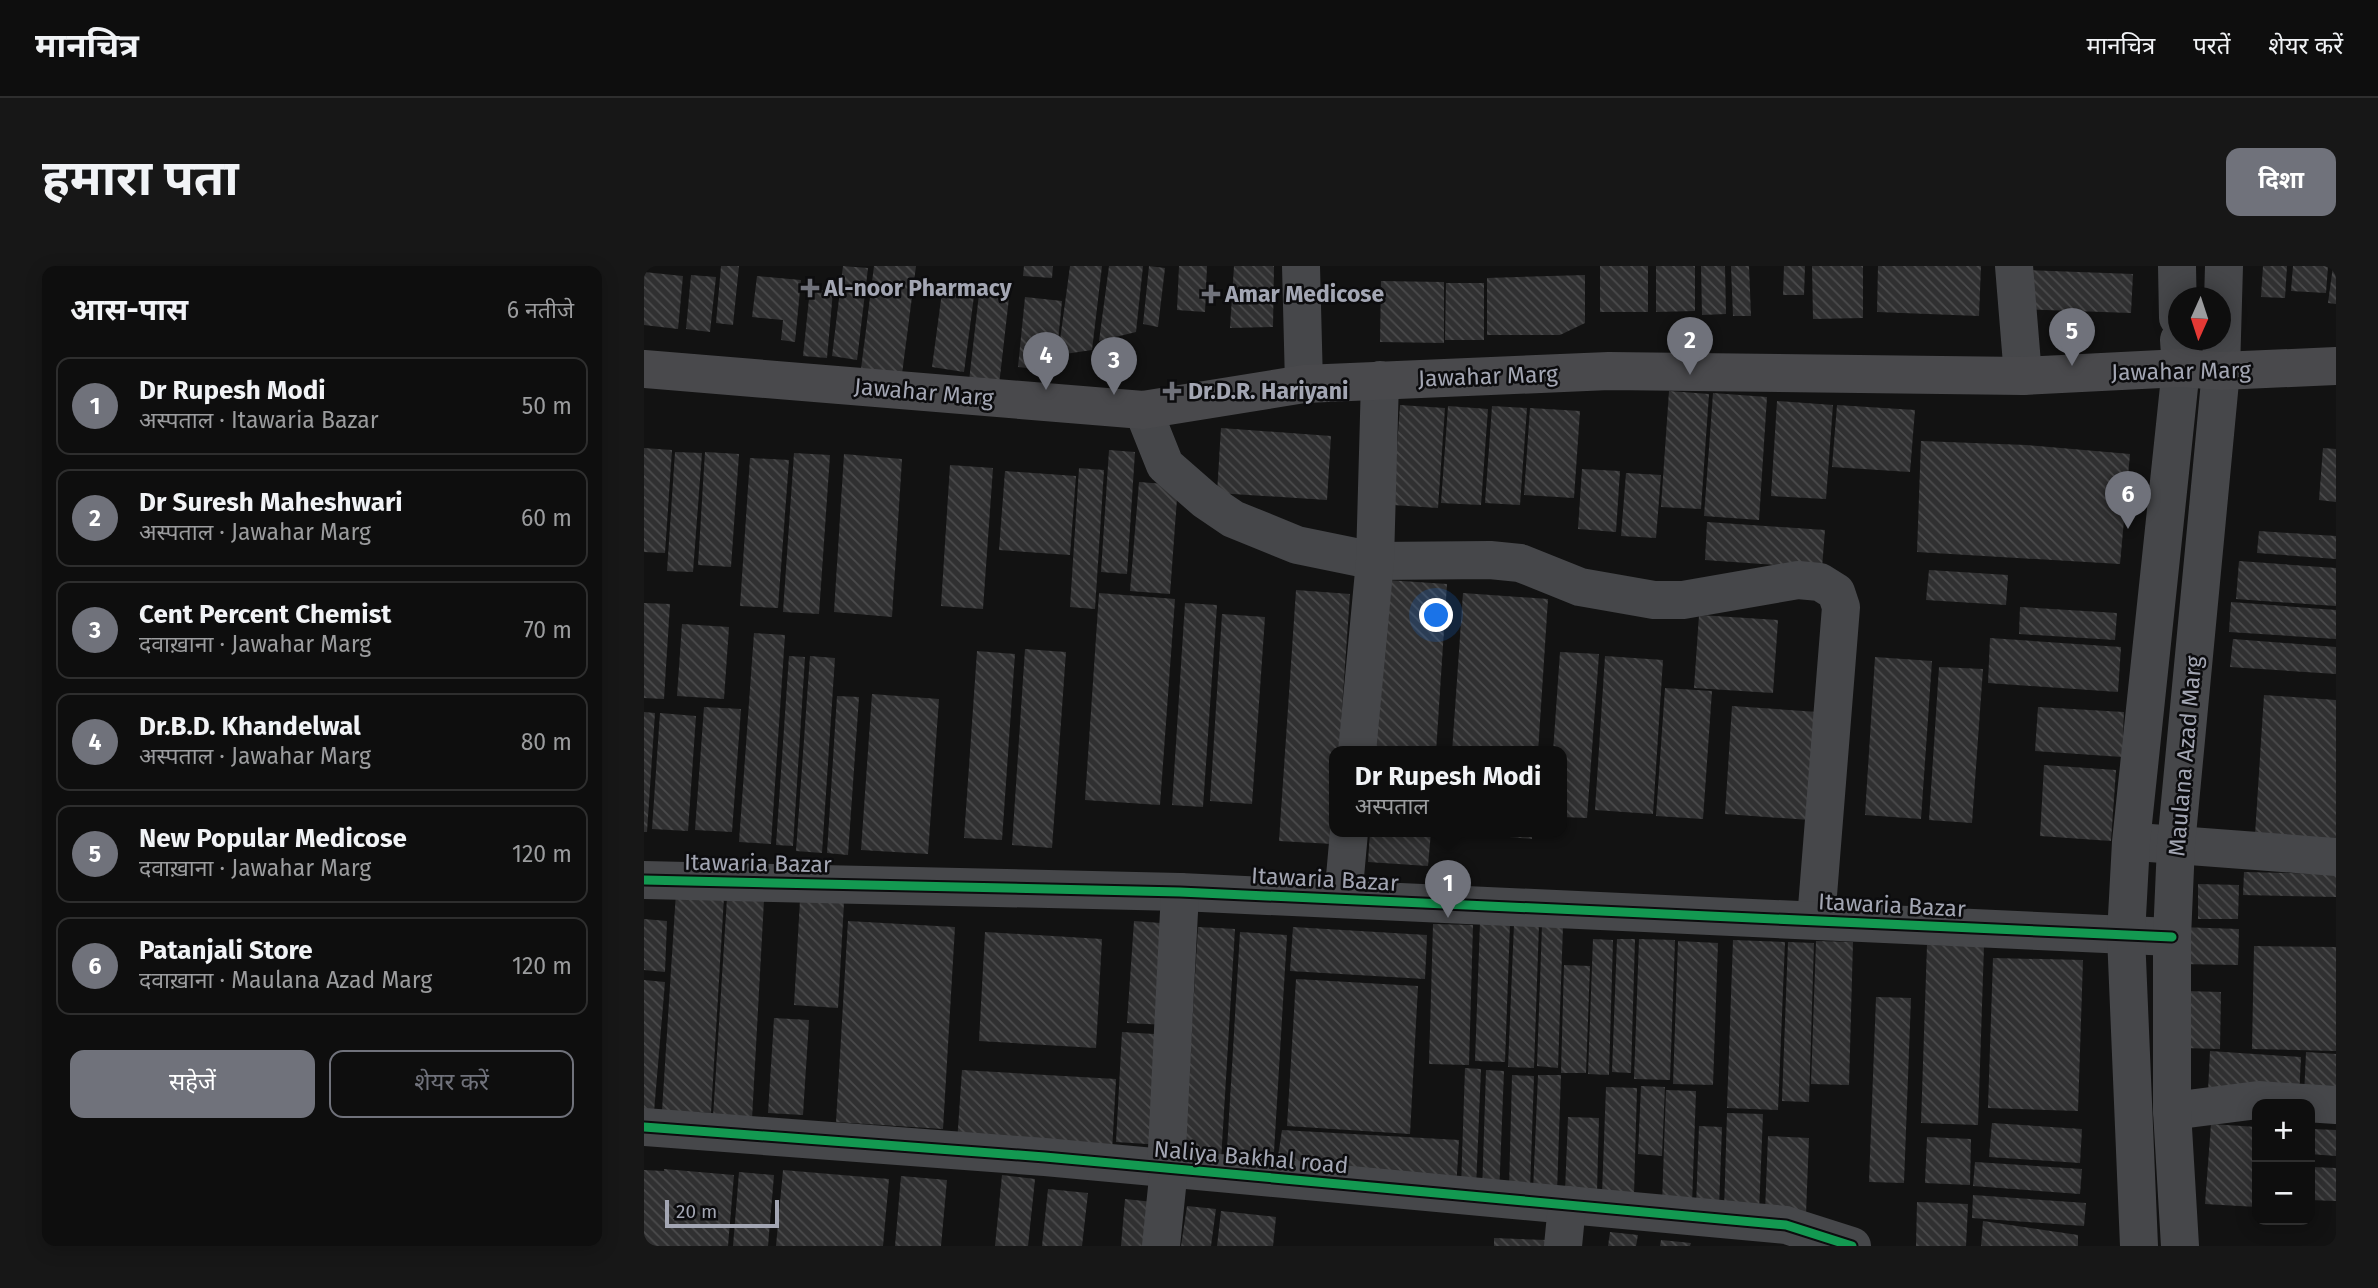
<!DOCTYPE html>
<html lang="hi">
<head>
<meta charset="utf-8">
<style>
	:root { --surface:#0e0e0e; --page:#171717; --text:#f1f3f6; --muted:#9b9c9e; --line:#2e2e2e; --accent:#70727b }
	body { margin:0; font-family:"Fira Sans","Noto Sans Devanagari",sans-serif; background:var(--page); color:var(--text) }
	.controls { position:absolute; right:21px; bottom:21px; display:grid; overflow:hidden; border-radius:14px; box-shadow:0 4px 18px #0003 }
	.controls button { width:63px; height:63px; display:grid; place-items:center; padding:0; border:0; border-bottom:2px solid var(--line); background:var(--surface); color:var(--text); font:35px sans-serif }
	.compass { position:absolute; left:1524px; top:21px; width:63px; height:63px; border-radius:50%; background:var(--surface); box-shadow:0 4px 18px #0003; rotate:183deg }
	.scale { position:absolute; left:21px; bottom:18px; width:114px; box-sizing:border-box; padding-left:7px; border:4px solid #a3a6b3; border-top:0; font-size:19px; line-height:24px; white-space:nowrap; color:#a3a6b3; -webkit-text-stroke:5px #0c0c0e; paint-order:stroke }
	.you { position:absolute; left:793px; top:350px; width:24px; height:24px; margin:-18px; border:5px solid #fff; border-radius:50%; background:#1a73e8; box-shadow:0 0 0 10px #1a73e833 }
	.badge { display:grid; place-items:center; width:46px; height:46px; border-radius:50%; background:var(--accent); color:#fff; font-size:23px; font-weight:700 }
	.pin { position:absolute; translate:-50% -58px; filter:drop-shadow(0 2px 4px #0008) }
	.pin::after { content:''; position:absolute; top:37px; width:24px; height:21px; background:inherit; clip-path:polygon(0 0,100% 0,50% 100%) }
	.popup { position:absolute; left:685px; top:480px; width:238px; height:91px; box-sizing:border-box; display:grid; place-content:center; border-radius:14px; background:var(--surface); filter:drop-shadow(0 2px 5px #0005); font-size:23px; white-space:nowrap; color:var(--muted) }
	.popup b { font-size:26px; color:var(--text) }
	.popup::after { content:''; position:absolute; left:50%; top:100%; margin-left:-14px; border:14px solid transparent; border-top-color:var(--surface) }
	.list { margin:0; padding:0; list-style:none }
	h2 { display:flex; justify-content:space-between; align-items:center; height:91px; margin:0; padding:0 28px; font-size:30px }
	h2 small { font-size:23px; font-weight:400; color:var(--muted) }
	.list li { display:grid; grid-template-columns:46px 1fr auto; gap:21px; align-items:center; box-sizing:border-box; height:98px; margin:0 14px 14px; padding:0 14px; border:2px solid var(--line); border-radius:14px }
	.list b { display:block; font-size:26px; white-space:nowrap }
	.list p { margin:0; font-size:23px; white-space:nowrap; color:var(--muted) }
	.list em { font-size:23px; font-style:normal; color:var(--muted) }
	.actions { display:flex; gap:14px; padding:21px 28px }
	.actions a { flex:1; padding:16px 0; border:2px solid var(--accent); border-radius:14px; text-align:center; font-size:24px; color:var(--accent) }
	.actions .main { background:var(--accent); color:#fff }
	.map { position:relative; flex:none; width:1692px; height:980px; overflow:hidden; border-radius:14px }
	header { display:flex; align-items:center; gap:42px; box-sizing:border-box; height:98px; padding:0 35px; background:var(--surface); border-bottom:2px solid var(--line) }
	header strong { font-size:33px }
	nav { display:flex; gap:38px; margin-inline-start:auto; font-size:24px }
	.intro { display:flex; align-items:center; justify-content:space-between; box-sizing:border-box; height:168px; padding:0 42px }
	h1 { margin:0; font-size:49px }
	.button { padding:18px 32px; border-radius:14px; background:var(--accent); color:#fff; font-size:24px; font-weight:700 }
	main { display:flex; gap:42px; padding:0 42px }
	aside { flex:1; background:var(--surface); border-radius:14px; box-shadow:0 4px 18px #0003 }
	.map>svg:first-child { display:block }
	.building { fill:url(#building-back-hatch) }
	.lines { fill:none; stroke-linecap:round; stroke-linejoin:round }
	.minor { stroke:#46474a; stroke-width:38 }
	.major { stroke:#49494c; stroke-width:38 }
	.cycleway-casing { stroke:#0c0c0e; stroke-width:13 }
	.cycleway { stroke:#139951; stroke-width:9 }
	.poi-dot { fill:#70727b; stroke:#0c0c0e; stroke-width:2.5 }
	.labels { text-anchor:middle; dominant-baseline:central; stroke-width:5; stroke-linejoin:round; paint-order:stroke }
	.poi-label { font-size:23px; font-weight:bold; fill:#a3a6b3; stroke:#0c0c0e; text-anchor:start }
	.street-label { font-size:23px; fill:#a3a6b3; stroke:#0c0c0e }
</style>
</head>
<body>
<header>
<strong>मानचित्र</strong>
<nav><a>मानचित्र</a><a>परतें</a><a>शेयर करें</a></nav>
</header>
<div class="intro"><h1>हमारा पता</h1><a class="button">दिशा</a></div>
<main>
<aside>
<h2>आस-पास<small>6 नतीजे</small></h2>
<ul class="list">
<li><span class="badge">1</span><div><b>Dr Rupesh Modi</b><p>अस्पताल · Itawaria Bazar</p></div><em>50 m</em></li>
<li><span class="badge">2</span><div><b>Dr Suresh Maheshwari</b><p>अस्पताल · Jawahar Marg</p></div><em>60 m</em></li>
<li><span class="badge">3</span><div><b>Cent Percent Chemist</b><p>दवाख़ाना · Jawahar Marg</p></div><em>70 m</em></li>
<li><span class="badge">4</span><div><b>Dr.B.D. Khandelwal</b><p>अस्पताल · Jawahar Marg</p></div><em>80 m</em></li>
<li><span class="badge">5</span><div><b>New Popular Medicose</b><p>दवाख़ाना · Jawahar Marg</p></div><em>120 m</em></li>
<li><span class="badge">6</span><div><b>Patanjali Store</b><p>दवाख़ाना · Maulana Azad Marg</p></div><em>120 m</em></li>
</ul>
<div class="actions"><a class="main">सहेजें</a><a>शेयर करें</a></div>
</aside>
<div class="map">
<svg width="1692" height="980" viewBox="0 0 1692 980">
	<defs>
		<pattern id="building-back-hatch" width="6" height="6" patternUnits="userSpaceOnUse" patternTransform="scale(1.75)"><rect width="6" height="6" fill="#303031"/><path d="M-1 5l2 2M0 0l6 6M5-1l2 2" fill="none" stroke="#4b4b4c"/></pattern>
	</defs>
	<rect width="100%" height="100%" fill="#121212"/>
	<g class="building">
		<polygon points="77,0 95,0 89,59 72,57"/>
		<polygon points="199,0 224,2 213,94 188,90"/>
		<polygon points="230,0 272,0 258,108 217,103"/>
		<polygon points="380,0 409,0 408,12 379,10"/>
		<polygon points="426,0 458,0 448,84 414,89"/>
		<polygon points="465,0 499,0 492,66 455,75"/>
		<polygon points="505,0 521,2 514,61 499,58"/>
		<polygon points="535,0 563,0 561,46 533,44"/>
		<polygon points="590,0 630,0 629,61 586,62"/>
		<rect x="956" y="0" width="48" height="46"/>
		<polygon points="1012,0 1051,0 1051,45 1012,46"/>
		<polygon points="1057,0 1081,0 1082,48 1058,49"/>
		<polygon points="1087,0 1105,0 1107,50 1089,50"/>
		<polygon points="1140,0 1161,0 1160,29 1139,29"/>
		<polygon points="1168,0 1219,0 1219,52 1169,53"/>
		<polygon points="1234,0 1337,0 1335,50 1233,46"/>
		<polygon points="1619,0 1643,0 1641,32 1617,31"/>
		<polygon points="1649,0 1684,0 1682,27 1647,25"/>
		<polygon points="1689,0 1692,0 1692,38 1684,37"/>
		<polygon points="1378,4 1489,8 1487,47 1375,43"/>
		<polygon points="0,6 39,10 34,63 0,59"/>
		<polygon points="47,9 72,11 66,66 42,63"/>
		<polygon points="941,9 941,57 916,69 843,69 843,12"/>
		<polygon points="113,10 157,14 151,76 137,74 139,54 108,51"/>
		<polygon points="737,15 800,16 800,77 736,76"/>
		<polygon points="802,17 840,17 840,74 801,74"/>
		<polygon points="166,23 189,25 183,92 159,90"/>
		<polygon points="298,26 330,30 320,106 288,101"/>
		<polygon points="335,28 365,32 355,119 325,115"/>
		<polygon points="381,31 418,35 411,105 374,101"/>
		<polygon points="1025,125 1065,128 1057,243 1017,241"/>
		<polygon points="1069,127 1123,131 1115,254 1060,250"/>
		<polygon points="1133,135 1189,139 1182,233 1127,230"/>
		<polygon points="756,139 801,142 794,242 749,239"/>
		<polygon points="1193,139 1271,144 1266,206 1188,201"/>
		<polygon points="804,140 844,143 837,239 797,237"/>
		<polygon points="848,140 883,142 876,239 841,237"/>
		<polygon points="886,142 936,145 930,232 880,229"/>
		<polygon points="577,162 687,170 683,234 573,227"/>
		<polygon points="1277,175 1382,179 1486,188 1476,298 1273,286"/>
		<polygon points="0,182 28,184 21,287 0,286"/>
		<polygon points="1679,182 1692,183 1692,236 1675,234"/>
		<polygon points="465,184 491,186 483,308 457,306"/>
		<polygon points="31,186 58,187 49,306 23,305"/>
		<polygon points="61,186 95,188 87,301 54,299"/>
		<polygon points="150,187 186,189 175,348 139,346"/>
		<polygon points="200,188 258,193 248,351 190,346"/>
		<polygon points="106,192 145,194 134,342 96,340"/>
		<polygon points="306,199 349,202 339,343 297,340"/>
		<polygon points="435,202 460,204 451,343 426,341"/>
		<polygon points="938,203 976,205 972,266 934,263"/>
		<polygon points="361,205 432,210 426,289 355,284"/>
		<polygon points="982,207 1017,209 1012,272 977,270"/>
		<polygon points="495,216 534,219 526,328 486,325"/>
		<polygon points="1063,256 1181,264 1178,302 1061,294"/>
		<polygon points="1615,265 1692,270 1692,293 1613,287"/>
		<polygon points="1595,295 1692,302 1692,340 1592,333"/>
		<polygon points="1285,304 1364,309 1362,339 1282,334"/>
		<polygon points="743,314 803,318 792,486 731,486"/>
		<polygon points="652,324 706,328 695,486 690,486 689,578 635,575"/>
		<polygon points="455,327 531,333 516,539 441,534"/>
		<polygon points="819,327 904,333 894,486 808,486"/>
		<polygon points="1587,336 1692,344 1692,373 1585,366"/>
		<polygon points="0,337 26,338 20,433 0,432"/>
		<polygon points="541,337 573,339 559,541 528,539"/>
		<polygon points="1376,341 1473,347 1471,374 1375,368"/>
		<polygon points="578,348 621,351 608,538 566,535"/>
		<polygon points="1055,349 1134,354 1129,427 1050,422"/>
		<polygon points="38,358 85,361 80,433 33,430"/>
		<polygon points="110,367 141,369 127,578 95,576"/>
		<polygon points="1346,372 1477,381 1474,426 1344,417"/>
		<polygon points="1589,373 1692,381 1692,408 1586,401"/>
		<polygon points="381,383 422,386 408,582 368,579"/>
		<polygon points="333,385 371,388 358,574 320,572"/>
		<polygon points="916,386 955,388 943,552 918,551 918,486 909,486"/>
		<polygon points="145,390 161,391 149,580 132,579"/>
		<polygon points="166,390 191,392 178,587 152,585"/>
		<polygon points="961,390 1019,394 1009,548 951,544"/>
		<polygon points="1231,391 1288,395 1277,553 1221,549"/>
		<polygon points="1295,401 1339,403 1328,557 1285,554"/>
		<polygon points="1021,422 1068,425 1059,553 1012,550"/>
		<polygon points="228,428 295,433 284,588 217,584"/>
		<polygon points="1620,429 1692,434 1692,575 1611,569"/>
		<polygon points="193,430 215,431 204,589 183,587"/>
		<polygon points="1088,440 1174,446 1166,554 1081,548"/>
		<polygon points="60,441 97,443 88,566 51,564"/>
		<polygon points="1394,441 1480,446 1478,491 1391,485"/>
		<polygon points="0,446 11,447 3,566 0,566"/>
		<polygon points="16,447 52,450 44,565 8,563"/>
		<polygon points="1400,499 1472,504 1467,575 1396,570"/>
		<polygon points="726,566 787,566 784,600 724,596"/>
		<polygon points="811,566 888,566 888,573"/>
		<polygon points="1600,606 1692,608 1692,631 1599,629"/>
		<polygon points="1554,618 1595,619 1594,653 1554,653"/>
		<polygon points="32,626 80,631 67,847 18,845"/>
		<polygon points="83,632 120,634 108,853 69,851"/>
		<polygon points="156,634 200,637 194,742 150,739"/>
		<polygon points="0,653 23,655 21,706 0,704"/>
		<polygon points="204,655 311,661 299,863 192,856"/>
		<polygon points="490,655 530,658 524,759 483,757"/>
		<polygon points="836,656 866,657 861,796 831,795"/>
		<polygon points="789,658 829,659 825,799 785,798"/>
		<polygon points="870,658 895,658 890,802 864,801"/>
		<polygon points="898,659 919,660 914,802 893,800"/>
		<polygon points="554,661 591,663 577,895 540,893"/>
		<polygon points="649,661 783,669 781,713 646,705"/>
		<polygon points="1535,661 1595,663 1594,699 1535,698"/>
		<polygon points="341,666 458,673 452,782 335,775"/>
		<polygon points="596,666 643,669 630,886 583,884"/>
		<polygon points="949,673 969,674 965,809 944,808"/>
		<polygon points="973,673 991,673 987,807 968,806"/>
		<polygon points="995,673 1031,674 1026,814 990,813"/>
		<polygon points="1089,674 1141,676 1134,844 1083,842"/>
		<polygon points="1034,675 1074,677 1069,819 1029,818"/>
		<polygon points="1172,675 1209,676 1205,819 1167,818"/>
		<polygon points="1144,676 1170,677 1165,836 1138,835"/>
		<polygon points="1283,679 1340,680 1334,859 1277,857"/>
		<polygon points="1610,680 1692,681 1692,785 1608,783"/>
		<polygon points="1349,692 1439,694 1434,845 1344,842"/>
		<polygon points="920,699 946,700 942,807 917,807"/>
		<polygon points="652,713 774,720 766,868 643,860"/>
		<polygon points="0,714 21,716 10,846 0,845"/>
		<polygon points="1541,725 1577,726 1576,783 1539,782"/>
		<polygon points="1232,731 1267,732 1260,917 1225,916"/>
		<polygon points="130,752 165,754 159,849 124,847"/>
		<polygon points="478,766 526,769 519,879 472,876"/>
		<polygon points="1566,785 1657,791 1655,831 1564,825"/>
		<polygon points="1662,786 1692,788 1692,833 1660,830"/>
		<polygon points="821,802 837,803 832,922 817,922"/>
		<polygon points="318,804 472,813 468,886 313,877"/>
		<polygon points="842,804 860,805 855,929 838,928"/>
		<polygon points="868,809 890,810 886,925 865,923"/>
		<polygon points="894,809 917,809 913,927 889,925"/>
		<polygon points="997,820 1021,821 1018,890 994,888"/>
		<polygon points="962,821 993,822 990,929 958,928"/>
		<polygon points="1022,824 1052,825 1048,939 1018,938"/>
		<polygon points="1083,847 1119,848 1115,947 1080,946"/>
		<polygon points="924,851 955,852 953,927 921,926"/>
		<polygon points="1348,857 1438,863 1436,897 1345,891"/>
		<polygon points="1567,858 1613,861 1613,941 1561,938"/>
		<polygon points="1055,860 1078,861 1075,942 1052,941"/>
		<polygon points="1668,863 1692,864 1692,890 1666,888"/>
		<polygon points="638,864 815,874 812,924 633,897"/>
		<polygon points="1124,870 1165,872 1162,948 1121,946"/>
		<polygon points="1283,871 1327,873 1326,919 1281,917"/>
		<polygon points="1331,896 1438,903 1436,928 1329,920"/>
		<polygon points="1668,901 1692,902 1692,935 1666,934"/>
		<polygon points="20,903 90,909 84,980 0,980 0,904 20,905"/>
		<polygon points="139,904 245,913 239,980 132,980"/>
		<polygon points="95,906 130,909 124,980 89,980"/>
		<polygon points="358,909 391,913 384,980 351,980"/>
		<polygon points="257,910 303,914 297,980 251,980"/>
		<polygon points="404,923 444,927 438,980 398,980"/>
		<polygon points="1329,929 1442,937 1440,960 1328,952"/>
		<polygon points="481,933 519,937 515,980 477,980"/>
		<polygon points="1273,936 1324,938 1322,980 1272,980"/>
		<polygon points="543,940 572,943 567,980 537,980"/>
		<polygon points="577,945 632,951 629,980 573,980"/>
		<polygon points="1339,955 1434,969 1434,980 1337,980"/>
		<polygon points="966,966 994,969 992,980 964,980"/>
		<polygon points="850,972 903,974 902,980 850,980"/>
		<polygon points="1017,974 1047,977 1046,980 1016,980"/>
	</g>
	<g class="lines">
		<g class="minor">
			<polyline points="657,0 660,118"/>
			<polyline points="1370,0 1379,110"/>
			<polyline points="1533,0 1534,52"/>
			<polyline points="499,144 521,199 561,234 589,253 653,279 731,295 846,294 876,297 936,321 1010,334 1039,334 1154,314 1176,316 1192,326 1197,341 1172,654"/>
			<polyline points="713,486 731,295 736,114"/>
			<polyline points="1506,577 1692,591"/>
			<polyline points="0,614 536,626 1528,671"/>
			<polyline points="699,633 705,566"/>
			<polyline points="1528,845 1614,834 1692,839"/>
			<polyline points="0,861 401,891 1142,959 1208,980"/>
			<polyline points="522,903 536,626"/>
			<polyline points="517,980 525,902"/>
			<polyline points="919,980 923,939"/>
			<polyline points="1495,980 1482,669 1487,576 1537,102 1535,74"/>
			<polyline points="1536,980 1528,845 1528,671 1532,579 1577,105 1580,0"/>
		</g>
		<polyline class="major" points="0,103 499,144 660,118 965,105 1379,110 1537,102 1577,105 1692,100"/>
		<g class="cycleway-casing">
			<g id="cycleway">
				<polyline points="0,614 536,626 1528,671"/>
				<polyline points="0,861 401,891 1142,959 1208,980"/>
			</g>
		</g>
		<use href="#cycleway" class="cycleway"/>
	</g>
	<g class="poi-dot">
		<path d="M162.5 11.5h7v7h7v7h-7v7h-7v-7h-7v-7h7z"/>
		<path d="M563.5 17.5h7v7h7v7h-7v7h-7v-7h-7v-7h7z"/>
		<path d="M524.5 114.5h7v7h7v7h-7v7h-7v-7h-7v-7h7z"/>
	</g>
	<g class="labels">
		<g class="poi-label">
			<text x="180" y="22">Al-noor Pharmacy</text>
			<text x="581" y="28">Amar Medicose</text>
			<text x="544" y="125">Dr.D.R. Hariyani</text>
		</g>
		<g class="street-label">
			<text transform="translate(1537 105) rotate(-1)">Jawahar Marg</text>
			<text transform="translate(844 110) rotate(-2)">Jawahar Marg</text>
			<text transform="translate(280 126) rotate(5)">Jawahar Marg</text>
			<text transform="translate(1541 490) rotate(-85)">Maulana Azad Marg</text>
			<text transform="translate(114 597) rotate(1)">Itawaria Bazar</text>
			<text transform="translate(681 613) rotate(3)">Itawaria Bazar</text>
			<text transform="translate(1248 639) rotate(3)">Itawaria Bazar</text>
			<text transform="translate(607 891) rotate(5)">Naliya Bakhal road</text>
		</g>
	</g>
</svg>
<div class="controls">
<button>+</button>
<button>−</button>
</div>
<svg class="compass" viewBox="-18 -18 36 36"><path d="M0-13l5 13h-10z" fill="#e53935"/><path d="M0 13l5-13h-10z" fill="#9b9c9e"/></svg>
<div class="scale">20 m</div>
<div class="you"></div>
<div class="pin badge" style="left:804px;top:652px">1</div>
<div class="popup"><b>Dr Rupesh Modi</b>अस्पताल</div>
<div class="pin badge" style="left:1046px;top:109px">2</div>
<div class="pin badge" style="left:470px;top:129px">3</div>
<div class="pin badge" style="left:402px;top:124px">4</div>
<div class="pin badge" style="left:1428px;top:100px">5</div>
<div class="pin badge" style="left:1484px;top:263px">6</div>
</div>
</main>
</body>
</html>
